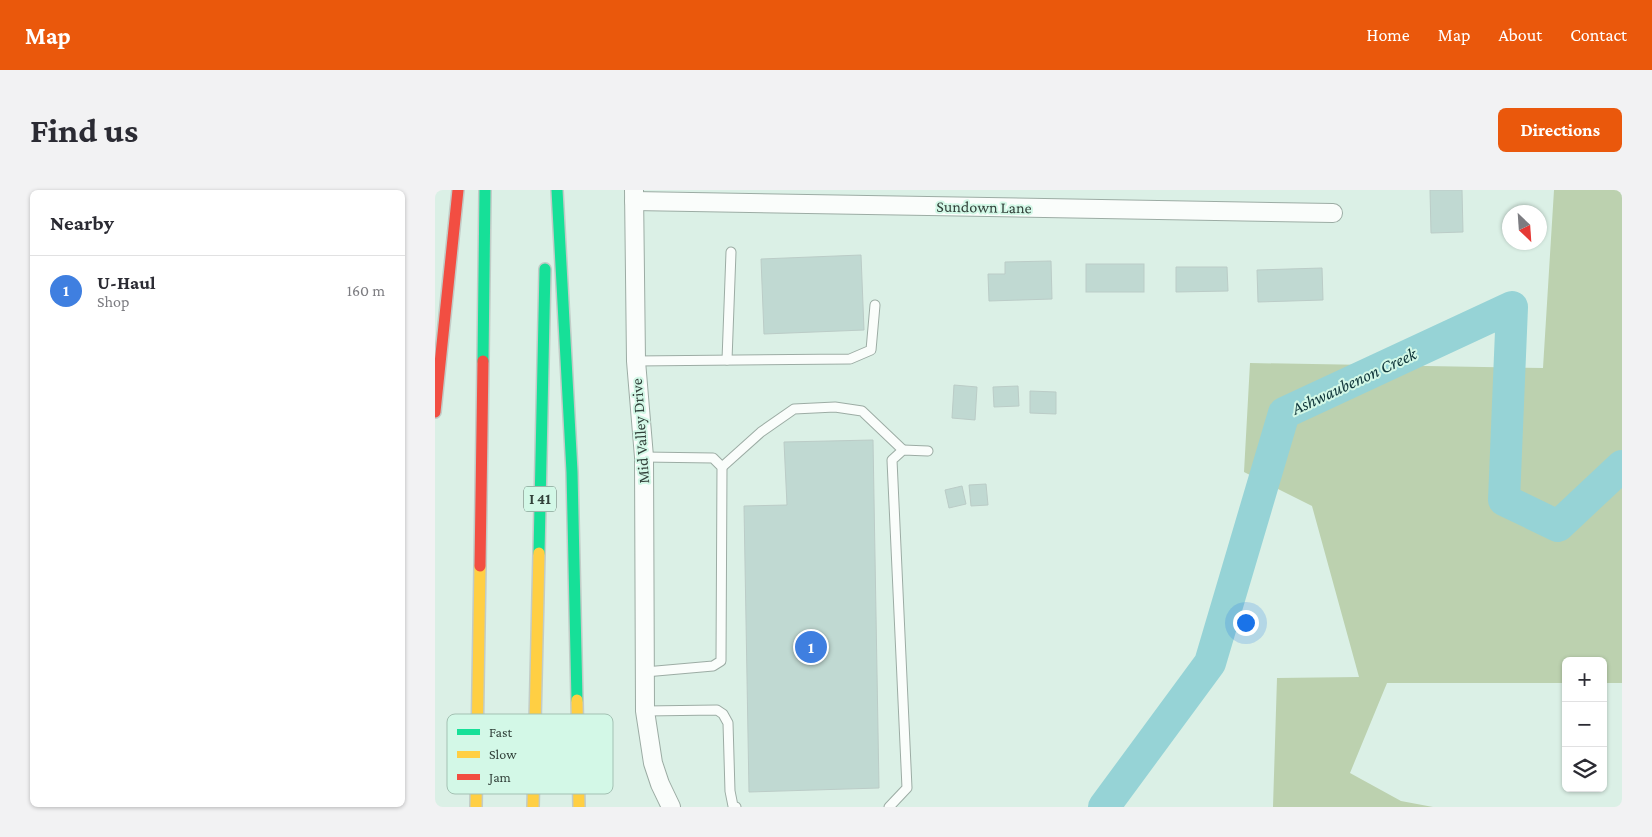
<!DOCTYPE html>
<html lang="en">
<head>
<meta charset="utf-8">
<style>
	:root { --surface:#fff; --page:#f2f2f3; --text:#2b2b33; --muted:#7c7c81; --line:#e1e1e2; --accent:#ea580c }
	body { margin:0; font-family:"Crimson Pro",serif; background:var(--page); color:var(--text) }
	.controls { position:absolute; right:15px; bottom:15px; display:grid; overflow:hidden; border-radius:8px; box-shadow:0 1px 4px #0004 }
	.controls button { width:45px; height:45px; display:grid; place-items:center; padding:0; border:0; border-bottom:1px solid var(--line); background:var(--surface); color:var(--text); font:25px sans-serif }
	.compass { position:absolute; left:1067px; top:15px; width:45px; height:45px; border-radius:50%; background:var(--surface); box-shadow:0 1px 4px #0004; rotate:155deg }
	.you { position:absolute; left:810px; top:432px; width:18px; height:18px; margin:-12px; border:4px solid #fff; border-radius:50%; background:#1a73e8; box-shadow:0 0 0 8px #1a73e833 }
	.badge { display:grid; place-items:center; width:32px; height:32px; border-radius:50%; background:var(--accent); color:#fff; font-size:16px; font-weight:700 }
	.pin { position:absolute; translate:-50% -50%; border:2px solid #fff; box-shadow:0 1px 5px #0006 }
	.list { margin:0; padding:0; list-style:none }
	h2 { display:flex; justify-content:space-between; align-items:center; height:65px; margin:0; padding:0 20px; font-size:21px }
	h2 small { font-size:16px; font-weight:400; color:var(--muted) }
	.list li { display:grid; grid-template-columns:32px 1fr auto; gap:15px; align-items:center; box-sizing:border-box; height:70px; padding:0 20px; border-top:1px solid var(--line) }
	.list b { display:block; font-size:19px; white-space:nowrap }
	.list p { margin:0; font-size:16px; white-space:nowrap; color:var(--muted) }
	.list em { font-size:16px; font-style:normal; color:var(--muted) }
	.icon { flex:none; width:28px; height:28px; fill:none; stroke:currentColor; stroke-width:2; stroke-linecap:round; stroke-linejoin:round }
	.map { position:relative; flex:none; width:1187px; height:617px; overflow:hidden; border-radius:8px }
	header { display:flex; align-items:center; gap:30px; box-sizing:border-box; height:70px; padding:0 25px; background:var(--accent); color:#fff }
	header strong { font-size:24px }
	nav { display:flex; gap:28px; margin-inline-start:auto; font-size:18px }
	.intro { display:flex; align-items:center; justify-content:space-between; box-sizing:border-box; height:120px; padding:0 30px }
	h1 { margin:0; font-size:35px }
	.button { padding:12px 22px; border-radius:8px; background:var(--accent); color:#fff; font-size:18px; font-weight:700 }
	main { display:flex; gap:30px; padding:0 30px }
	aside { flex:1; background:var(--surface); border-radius:8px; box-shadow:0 1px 4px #0004 }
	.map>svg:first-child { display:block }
	.forest { fill:#bcd1af }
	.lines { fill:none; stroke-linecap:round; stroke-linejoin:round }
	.river { stroke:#96d3d6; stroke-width:32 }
	.building { fill:#c0d9d2; stroke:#bbccc7 }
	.lane-casing { stroke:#9caca4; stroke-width:11 }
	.street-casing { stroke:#9caca4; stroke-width:20 }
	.fast-casing { stroke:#c2ccc7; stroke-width:14 }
	.slow-casing { stroke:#c2ccc7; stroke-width:14 }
	.jam-casing { stroke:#c2ccc7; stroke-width:14 }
	.lane { stroke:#fafdfb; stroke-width:9 }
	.street { stroke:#fafdfb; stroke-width:18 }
	.fast { stroke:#16e098; stroke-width:11 }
	.slow { stroke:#ffcf43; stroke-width:11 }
	.jam { stroke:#f24e42; stroke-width:11 }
	.labels { text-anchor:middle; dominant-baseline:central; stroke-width:4; stroke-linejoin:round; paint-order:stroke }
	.shield { fill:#d3f8e7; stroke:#62786e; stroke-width:1 }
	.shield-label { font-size:15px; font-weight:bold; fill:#32413a }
	.street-label { font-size:16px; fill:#32413a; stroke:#d3f8e7 }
	.water-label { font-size:18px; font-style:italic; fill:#10363a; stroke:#d3f8e7 }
	.key { fill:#d3f8e7; stroke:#a3c1b3; stroke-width:1 }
	.key-label { font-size:14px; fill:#32413a }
</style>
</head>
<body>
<header>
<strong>Map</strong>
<nav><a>Home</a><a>Map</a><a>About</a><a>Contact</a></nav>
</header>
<div class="intro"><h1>Find us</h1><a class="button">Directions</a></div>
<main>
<aside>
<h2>Nearby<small></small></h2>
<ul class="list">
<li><span class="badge" style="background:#3f7fe0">1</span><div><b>U-Haul</b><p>Shop</p></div><em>160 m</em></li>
</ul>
</aside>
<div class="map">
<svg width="1187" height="617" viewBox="0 0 1187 617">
	<rect width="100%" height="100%" fill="#dbf0e6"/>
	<polygon class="forest" points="1119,0 1187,0 1187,493 1168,493 1168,471 1131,471 1131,493 952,493 915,583 966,611 998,617 838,617 842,488 924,487 877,316 809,282 815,173 1108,178"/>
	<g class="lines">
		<polyline class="river" points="669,617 775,473 849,223 1077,117 1069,310 1123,336 1187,276"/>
	</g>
	<g class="building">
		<polygon points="995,0 1027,0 1028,42 996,43"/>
		<polygon points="426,65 429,140 329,144 326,69"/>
		<polygon points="616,71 617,109 554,111 553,84 570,84 570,72"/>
		<rect x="651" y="74" width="58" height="28"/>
		<polygon points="741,77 792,77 793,101 741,102"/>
		<polygon points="887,78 888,110 823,112 822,80"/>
		<polygon points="519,195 542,197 540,230 517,228"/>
		<polygon points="583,196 584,216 559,217 558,197"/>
		<polygon points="595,201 621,202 621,224 595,223"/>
		<polygon points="438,250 444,598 314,602 309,316 352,315 349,252"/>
		<polygon points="551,294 553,315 536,316 534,295"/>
		<polygon points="527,296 531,314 514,318 510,300"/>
	</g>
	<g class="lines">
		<g class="lane-casing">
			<g id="lane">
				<polyline points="292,170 296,62"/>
				<polyline points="201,171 415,169 436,160 440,115"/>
				<polyline points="209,267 278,268 287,277 286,471 278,476 210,482"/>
				<polyline points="287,277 326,242 359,219 400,217 427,221 468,260"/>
				<polyline points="210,521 282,520 288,524 293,533 295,601 298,616 301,617"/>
				<polyline points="454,617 472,598 457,270 468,260 493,261"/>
			</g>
		</g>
		<g class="street-casing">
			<g id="street">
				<polyline points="199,0 201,171 209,267 210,521 218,573 225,594 236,617"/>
				<polyline points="199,11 898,23"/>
			</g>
		</g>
		<g class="fast-casing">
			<g id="fast">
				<polyline points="122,0 137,282 142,510"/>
				<polyline points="48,171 50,0"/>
				<polyline points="104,363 110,79"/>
			</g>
		</g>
		<g class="slow-casing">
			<g id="slow">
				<polyline points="142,510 144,617"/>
				<polyline points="41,617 45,376"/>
				<polyline points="98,617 104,363"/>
			</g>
		</g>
		<g class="jam-casing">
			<g id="jam">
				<polyline points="0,222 23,0"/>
				<polyline points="45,376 48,171"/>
			</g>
		</g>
		<use href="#lane" class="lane"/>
		<use href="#street" class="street"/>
		<use href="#fast" class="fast"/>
		<use href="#slow" class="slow"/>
		<use href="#jam" class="jam"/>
	</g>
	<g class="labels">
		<rect class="shield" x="89" y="296.5" width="32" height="25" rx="4"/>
		<g class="shield-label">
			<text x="105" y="309">I 41</text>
		</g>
		<g class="street-label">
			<text transform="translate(549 17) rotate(1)">Sundown Lane</text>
			<text transform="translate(205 241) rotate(-94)">Mid Valley Drive</text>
		</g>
		<g class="water-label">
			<text transform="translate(919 191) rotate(-25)">Ashwaubenon Creek</text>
		</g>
	</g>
	<rect x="12" y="524" width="166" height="80" rx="8" class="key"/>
	<rect x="22" y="539" width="23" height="6" fill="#16e098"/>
	<rect x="22" y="561" width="23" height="7" fill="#ffcf43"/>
	<rect x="22" y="584" width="23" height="6" fill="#f24e42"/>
	<g class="key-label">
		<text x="54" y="547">Fast</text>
		<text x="54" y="569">Slow</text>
		<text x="54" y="592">Jam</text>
	</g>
</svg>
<div class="controls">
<button>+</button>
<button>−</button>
<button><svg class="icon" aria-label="layers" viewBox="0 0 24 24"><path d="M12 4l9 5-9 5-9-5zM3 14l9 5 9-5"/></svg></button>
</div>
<svg class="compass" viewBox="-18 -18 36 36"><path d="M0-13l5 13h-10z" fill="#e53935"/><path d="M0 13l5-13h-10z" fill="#7c7c81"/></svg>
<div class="you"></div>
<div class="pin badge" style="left:376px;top:457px;background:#3f7fe0">1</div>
</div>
</main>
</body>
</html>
